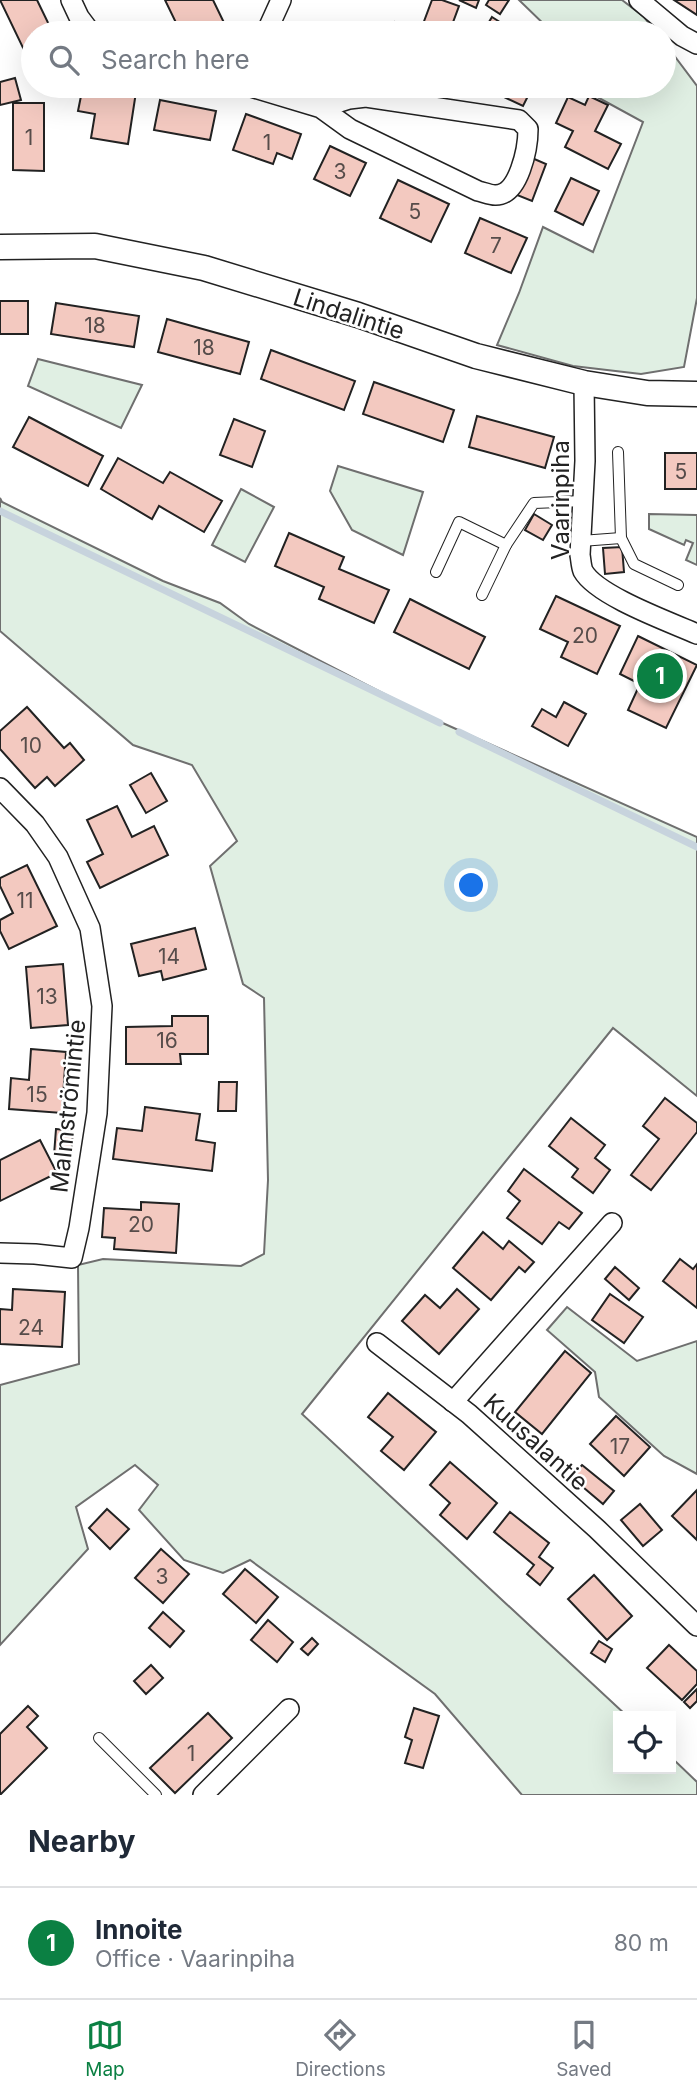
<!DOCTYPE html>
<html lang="en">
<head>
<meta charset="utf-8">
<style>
	:root { --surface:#fff; --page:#f6f6f7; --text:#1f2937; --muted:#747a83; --line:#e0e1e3; --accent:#0b8043 }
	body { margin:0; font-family:Inter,sans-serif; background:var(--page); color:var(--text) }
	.controls { position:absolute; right:21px; bottom:21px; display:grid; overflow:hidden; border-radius:0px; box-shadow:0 7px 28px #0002 }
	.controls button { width:63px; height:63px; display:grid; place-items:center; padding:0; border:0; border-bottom:2px solid var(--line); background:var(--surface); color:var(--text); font:35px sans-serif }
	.you { position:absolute; left:472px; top:886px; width:24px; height:24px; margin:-18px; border:5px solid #fff; border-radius:50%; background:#1a73e8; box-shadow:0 0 0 10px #1a73e833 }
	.badge { display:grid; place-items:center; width:46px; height:46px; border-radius:50%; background:var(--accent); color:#fff; font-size:23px; font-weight:700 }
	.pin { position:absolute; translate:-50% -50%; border:4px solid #fff; box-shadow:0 2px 7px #0006 }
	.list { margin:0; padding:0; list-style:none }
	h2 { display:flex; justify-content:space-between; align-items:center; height:91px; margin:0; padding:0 28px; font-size:30px }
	h2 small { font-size:23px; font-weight:400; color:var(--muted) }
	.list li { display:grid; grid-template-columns:46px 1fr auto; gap:21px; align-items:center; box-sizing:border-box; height:112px; padding:0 28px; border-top:2px solid var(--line) }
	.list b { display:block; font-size:26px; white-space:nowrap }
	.list p { margin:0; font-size:23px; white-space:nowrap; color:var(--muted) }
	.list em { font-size:23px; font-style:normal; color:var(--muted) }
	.icon { flex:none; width:38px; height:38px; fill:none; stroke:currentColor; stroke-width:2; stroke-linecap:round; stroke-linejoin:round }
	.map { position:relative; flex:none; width:697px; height:1795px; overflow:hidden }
	.search { position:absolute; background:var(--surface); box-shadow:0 7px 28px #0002; left:21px; right:21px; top:21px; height:77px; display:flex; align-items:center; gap:18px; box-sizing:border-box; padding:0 24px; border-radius:38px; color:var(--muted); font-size:26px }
	.sheet { height:203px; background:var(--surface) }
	nav { display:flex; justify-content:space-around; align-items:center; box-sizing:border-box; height:98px; border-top:2px solid var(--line); background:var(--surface); font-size:19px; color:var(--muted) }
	nav a { display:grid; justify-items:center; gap:4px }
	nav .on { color:var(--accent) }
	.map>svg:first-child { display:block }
	.green { fill:#e0efe3; stroke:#6f6f6f; stroke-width:2 }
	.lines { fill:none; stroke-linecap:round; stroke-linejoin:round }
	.stream { stroke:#c7d3dd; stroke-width:7 }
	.building { fill:#f3c9c0; stroke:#222; stroke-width:2 }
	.service-casing { stroke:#222; stroke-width:12 }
	.minor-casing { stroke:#222; stroke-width:22 }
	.tertiary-casing { stroke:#222; stroke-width:27 }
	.service { stroke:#fff; stroke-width:10 }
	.minor { stroke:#fff; stroke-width:19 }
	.tertiary { stroke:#fff; stroke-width:24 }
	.labels { text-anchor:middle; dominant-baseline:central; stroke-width:5; stroke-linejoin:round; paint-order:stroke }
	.number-label { font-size:21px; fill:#564c4a }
	.street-label { font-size:24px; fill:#222; stroke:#fff }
</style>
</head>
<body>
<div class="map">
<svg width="697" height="1795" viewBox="0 0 697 1795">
	<rect width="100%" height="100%" fill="#fff"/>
	<g class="green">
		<polygon points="519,0 622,0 644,17 657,33 553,33"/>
		<polygon points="664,42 697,86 697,298 684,367 641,374 573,366 497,345 519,293 543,227 593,252 643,122 577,86 664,86"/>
		<polygon points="38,359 142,385 121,428 28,386"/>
		<polygon points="338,466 423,492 403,555 352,530 330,491"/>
		<polygon points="241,489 274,507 245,562 212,545"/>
		<polygon points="0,498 2,502 163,581 220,603 249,624 427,716 697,837 697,1096 613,1028 302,1414 627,1716 618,1716 618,1769 671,1769 671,1757 697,1782 697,1795 522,1795 435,1694 250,1560 223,1573 184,1560 139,1510 158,1485 135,1465 76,1507 88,1549 0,1645 0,1385 79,1364 78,1265 103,1259 241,1266 264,1254 268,1180 264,998 243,984 210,866 237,841 192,765 133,745 0,631"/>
		<polygon points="649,514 697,515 697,565 686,560 693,543 686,540 684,545 649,529"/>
		<polygon points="567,1307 637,1361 697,1341 697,1474 664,1456 599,1397 595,1372 547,1330"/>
	</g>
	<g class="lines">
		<g class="stream">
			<polyline points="0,511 440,723"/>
			<polyline points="459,732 697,847"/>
		</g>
	</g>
	<g class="building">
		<polygon points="0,0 37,0 53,33 33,33 33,48 25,52"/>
		<polygon points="165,0 213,0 229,33 181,33"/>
		<polygon points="432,0 442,0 459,6 449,33 391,33 395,22 420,32"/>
		<polygon points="459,0 479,0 476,8"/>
		<polygon points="489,0 509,0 500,14 486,5"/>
		<polygon points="674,0 697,0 697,15"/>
		<polygon points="492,17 506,26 501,33 483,32"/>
		<polygon points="15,78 21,100 0,105 0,82"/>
		<polygon points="83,86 98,86 136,92 128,144 91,138 95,114 78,111"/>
		<polygon points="481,86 533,86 523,106"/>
		<polygon points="589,96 608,105 595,131 621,144 608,169 565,147 573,131 556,123 568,97 585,105"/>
		<polygon points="160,100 216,111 210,140 154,130"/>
		<polygon points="13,103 44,103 44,171 13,170"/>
		<polygon points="246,114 301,134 292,159 277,153 273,164 233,150"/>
		<polygon points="330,146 366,163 350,196 314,179"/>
		<polygon points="532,158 546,164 532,201 517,195"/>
		<polygon points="571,178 599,191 583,225 555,211"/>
		<polygon points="398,180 449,204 431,242 380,218"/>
		<polygon points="480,218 527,238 511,273 465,253"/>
		<rect x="0" y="301" width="28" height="33"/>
		<polygon points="56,303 139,316 134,347 51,334"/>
		<polygon points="167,319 249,342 240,374 158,352"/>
		<polygon points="271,350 355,381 344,410 261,379"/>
		<polygon points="374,382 454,410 443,442 363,414"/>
		<polygon points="477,416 554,437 545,468 469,447"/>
		<polygon points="29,417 103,456 88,486 13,447"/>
		<polygon points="234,419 265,431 252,467 220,455"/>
		<rect x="665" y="453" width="32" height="36"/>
		<polygon points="118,458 163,483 170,472 222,501 204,532 159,506 152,519 101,489"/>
		<polygon points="534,514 552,525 543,540 525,530"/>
		<polygon points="289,533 344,557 339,569 389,590 374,623 319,599 324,587 275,566"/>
		<polygon points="622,547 624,572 605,574 603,548"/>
		<polygon points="556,596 620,626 597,674 561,657 568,642 540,629"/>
		<polygon points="410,599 485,637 469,669 394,632"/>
		<polygon points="638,636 697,665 666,728 628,710 640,684 620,674"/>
		<polygon points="564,702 586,714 568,746 532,726 542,709 556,717"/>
		<polygon points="27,707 64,748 70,743 84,760 55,786 47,777 35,788 0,749 0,731"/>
		<polygon points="151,773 167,801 146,813 130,785"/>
		<polygon points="117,806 132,837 154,826 168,855 100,888 87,862 103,854 87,820"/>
		<polygon points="27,865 57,926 9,949 0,931 0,920 13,913 0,886 0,878"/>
		<polygon points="195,928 206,969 163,980 161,971 139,976 131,944"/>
		<polygon points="63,964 68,1025 31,1028 26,967"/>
		<polygon points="172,1016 208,1016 208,1054 180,1054 181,1064 126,1064 126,1027 172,1026"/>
		<polygon points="31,1049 66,1052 62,1113 9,1109 11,1078 29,1080"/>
		<polygon points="219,1082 237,1082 236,1111 218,1111"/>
		<polygon points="665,1098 697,1123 697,1132 651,1190 631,1175 659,1139 643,1126"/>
		<polygon points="145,1107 200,1114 196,1140 215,1143 212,1171 113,1159 117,1128 142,1131"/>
		<polygon points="571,1118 605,1145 595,1158 610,1170 593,1193 572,1177 578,1169 549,1146"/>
		<polygon points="56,1129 73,1131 71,1157 54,1155"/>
		<polygon points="40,1140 57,1173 0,1201 0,1160"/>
		<polygon points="524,1169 582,1213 569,1229 559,1222 542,1244 507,1218 520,1201 508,1191"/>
		<polygon points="141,1202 179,1204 176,1253 114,1249 115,1238 102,1237 104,1208 141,1210"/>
		<polygon points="483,1232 503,1249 509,1241 534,1262 525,1272 519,1267 491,1300 453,1268"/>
		<polygon points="680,1259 693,1269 697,1264 697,1308 663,1281"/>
		<polygon points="615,1267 639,1288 629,1300 605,1279"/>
		<polygon points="13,1289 65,1292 62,1347 0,1344 0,1309 12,1310"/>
		<polygon points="457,1289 479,1309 439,1354 402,1321 425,1295 440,1308"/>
		<polygon points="610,1294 643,1317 624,1343 592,1320"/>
		<polygon points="565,1351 591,1373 542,1434 515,1412"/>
		<polygon points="388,1393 436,1432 404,1470 381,1451 393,1437 368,1417"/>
		<polygon points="616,1416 650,1447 624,1476 590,1444"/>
		<polygon points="450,1462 497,1503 467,1539 440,1515 450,1503 430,1485"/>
		<polygon points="582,1465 614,1491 603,1504 571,1477"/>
		<polygon points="697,1490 697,1540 672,1516"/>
		<polygon points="640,1504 662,1530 643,1546 621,1520"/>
		<polygon points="107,1509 129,1529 110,1549 89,1528"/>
		<polygon points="510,1512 549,1543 539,1557 553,1568 540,1585 527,1574 534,1565 494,1532"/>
		<polygon points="161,1549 189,1574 163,1603 135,1578"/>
		<polygon points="245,1569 278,1597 256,1623 223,1594"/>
		<polygon points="594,1575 632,1616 607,1640 568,1599"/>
		<polygon points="163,1612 184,1631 170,1647 149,1628"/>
		<polygon points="268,1620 293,1642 277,1662 251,1640"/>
		<polygon points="312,1638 318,1644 308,1655 301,1649"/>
		<polygon points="599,1641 612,1649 605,1662 591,1653"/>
		<polygon points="669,1645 697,1671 697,1684 682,1700 647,1668"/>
		<polygon points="151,1665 163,1678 146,1694 134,1681"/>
		<polygon points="697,1689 697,1701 690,1708 684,1702"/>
		<polygon points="28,1706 38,1716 27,1727 47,1748 0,1795 0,1734"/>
		<polygon points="414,1708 439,1716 423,1768 405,1763 412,1740 405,1737"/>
		<polygon points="208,1713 232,1738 175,1793 150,1768"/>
	</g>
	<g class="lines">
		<g class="service-casing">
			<g id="service">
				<polyline points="618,452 621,538 634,564 678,585"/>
				<polyline points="581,541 621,538"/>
				<polyline points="506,545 534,503 583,501"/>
				<polyline points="436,572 459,522 506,545 482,595"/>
				<polyline points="99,1738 156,1795"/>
			</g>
		</g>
		<g class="minor-casing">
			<g id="minor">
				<polyline points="71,0 79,17 91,33"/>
				<polyline points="639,0 682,36 697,44"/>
				<polyline points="266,33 281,0"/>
				<path d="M248,86l73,22 29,21 128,62c5,1 12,4 17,4 24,1 33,-47 33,-66l-9,-9 -153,-23 -17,2 -28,9"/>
				<path d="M584,383l1,78 -5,94c1,5 1,11 3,16 14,25 87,51 114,63"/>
				<polyline points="0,788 35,824 58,857 90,928 102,1006 97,1113 79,1228 72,1258 35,1254 0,1253"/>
				<polyline points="377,1343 469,1414 597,1529 697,1626"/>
				<polyline points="453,1402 612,1223"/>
				<polyline points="203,1795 289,1709"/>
			</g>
		</g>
		<g class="tertiary-casing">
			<polyline id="tertiary" points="0,247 95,246 204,268 358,315 476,356 584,383 647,393 697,394"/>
		</g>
		<use href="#service" class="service"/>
		<use href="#minor" class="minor"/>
		<use href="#tertiary" class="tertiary"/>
	</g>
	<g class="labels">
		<g class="number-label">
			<text x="29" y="137">1</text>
			<text x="267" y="142">1</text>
			<text x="340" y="171">3</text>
			<text x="415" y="211">5</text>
			<text x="496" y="245">7</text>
			<text x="95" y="325">18</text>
			<text x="204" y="347">18</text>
			<text x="681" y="471">5</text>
			<text x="585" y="635">20</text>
			<text x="31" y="745">10</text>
			<text x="25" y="900">11</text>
			<text x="169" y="956">14</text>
			<text x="47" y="996">13</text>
			<text x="167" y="1040">16</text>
			<text x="37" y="1094">15</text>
			<text x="141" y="1224">20</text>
			<text x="31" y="1327">24</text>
			<text x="620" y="1446">17</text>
			<text x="162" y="1576">3</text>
			<text x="191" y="1753">1</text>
		</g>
		<g class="street-label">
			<text transform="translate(349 314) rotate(18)">Lindalintie</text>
			<text transform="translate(560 500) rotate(-90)">Vaarinpiha</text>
			<text transform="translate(68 1106) rotate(-84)">Malmströmintie</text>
			<text transform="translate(536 1442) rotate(42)">Kuusalantie</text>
		</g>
	</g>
</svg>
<div class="controls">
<button><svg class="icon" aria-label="locate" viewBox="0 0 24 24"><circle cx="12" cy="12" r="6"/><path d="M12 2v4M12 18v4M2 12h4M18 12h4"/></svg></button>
</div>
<div class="you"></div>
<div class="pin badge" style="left:660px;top:676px">1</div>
<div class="search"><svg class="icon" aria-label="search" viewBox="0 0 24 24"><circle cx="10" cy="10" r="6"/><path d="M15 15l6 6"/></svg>Search here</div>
</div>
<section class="sheet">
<h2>Nearby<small></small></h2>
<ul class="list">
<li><span class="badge">1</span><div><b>Innoite</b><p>Office · Vaarinpiha</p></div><em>80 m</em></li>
</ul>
</section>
<nav>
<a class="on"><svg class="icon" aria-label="map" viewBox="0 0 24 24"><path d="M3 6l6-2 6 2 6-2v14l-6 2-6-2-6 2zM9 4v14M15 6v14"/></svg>Map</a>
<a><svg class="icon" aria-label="directions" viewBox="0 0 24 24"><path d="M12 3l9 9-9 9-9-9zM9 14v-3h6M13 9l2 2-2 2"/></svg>Directions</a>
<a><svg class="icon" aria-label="saved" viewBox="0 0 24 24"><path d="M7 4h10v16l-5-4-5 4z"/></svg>Saved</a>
</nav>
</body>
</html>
